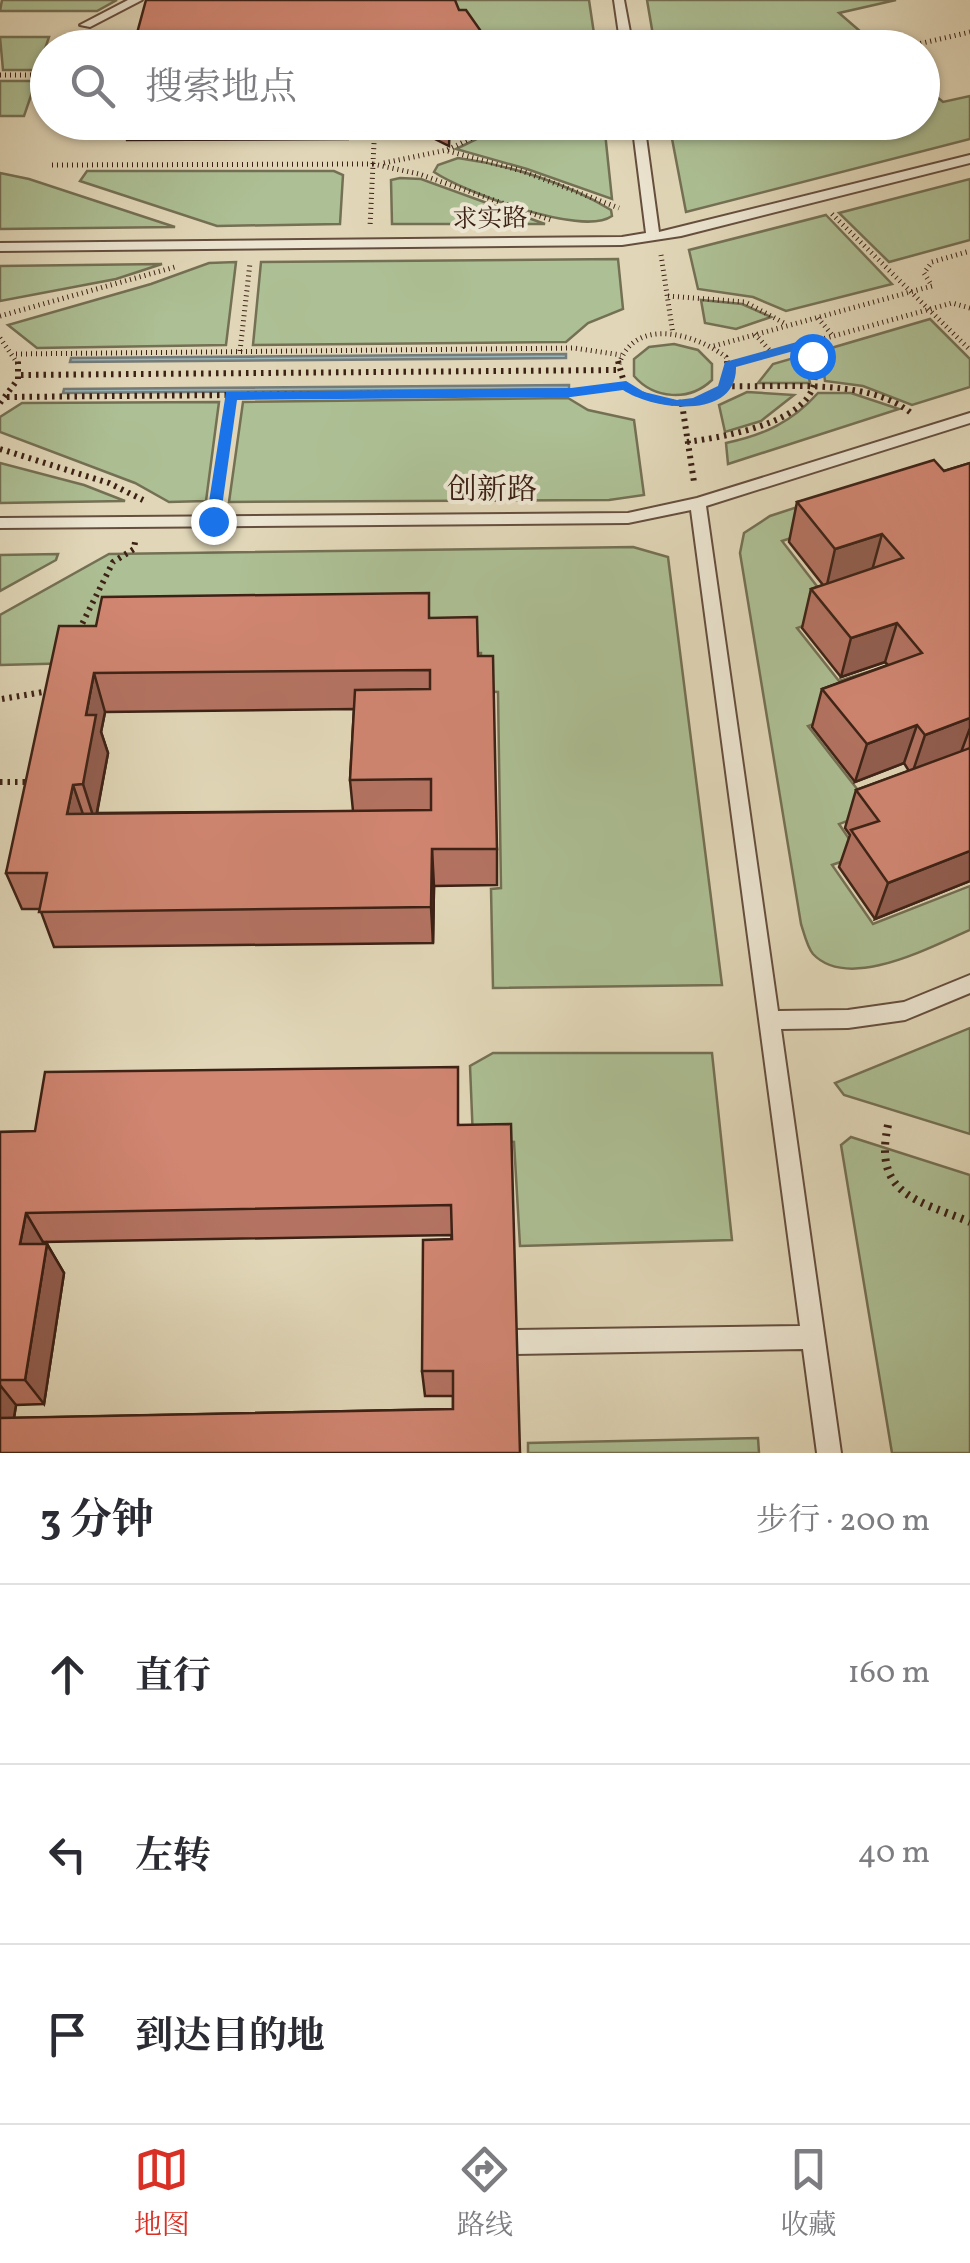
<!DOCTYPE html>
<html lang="zh">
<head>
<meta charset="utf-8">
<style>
	:root { --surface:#fff; --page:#f2f2f3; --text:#2b2b33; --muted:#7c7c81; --line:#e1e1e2; --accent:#d93025 }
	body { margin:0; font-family:Vollkorn,"Noto Serif SC",serif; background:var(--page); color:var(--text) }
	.stop { position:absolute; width:30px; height:30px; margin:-22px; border:8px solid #1a73e8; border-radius:50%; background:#fff }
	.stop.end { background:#1a73e8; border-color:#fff; box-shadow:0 2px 10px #0008 }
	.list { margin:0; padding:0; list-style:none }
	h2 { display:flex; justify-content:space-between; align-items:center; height:130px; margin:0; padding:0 40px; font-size:42px }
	h2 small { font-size:32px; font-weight:400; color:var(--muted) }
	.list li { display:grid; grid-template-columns:65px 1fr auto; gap:30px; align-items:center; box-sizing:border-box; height:180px; padding:0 40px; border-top:2px solid var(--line) }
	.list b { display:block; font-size:38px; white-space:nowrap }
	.list em { font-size:32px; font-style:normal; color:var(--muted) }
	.icon { flex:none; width:55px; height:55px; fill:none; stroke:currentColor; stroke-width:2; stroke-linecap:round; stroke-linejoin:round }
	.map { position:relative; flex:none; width:970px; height:1453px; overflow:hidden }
	.search { position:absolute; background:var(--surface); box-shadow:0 2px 8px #0004; left:30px; right:30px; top:30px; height:110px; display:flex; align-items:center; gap:25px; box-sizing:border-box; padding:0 35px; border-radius:55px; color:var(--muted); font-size:38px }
	.sheet { height:670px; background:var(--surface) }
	nav { display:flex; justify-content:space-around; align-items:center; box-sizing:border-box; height:140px; border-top:2px solid var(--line); background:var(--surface); font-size:28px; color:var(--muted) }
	nav a { display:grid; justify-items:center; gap:5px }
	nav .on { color:var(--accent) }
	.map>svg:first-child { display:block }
	.green { fill:#adbf94; stroke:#747054; stroke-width:2.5 }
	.water { fill:#99b7ba; stroke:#747b78; stroke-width:2.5 }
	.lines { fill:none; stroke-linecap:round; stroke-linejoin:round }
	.lane-casing { stroke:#654e3e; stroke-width:4 }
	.path-far2 { stroke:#3c2115; stroke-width:5; stroke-dasharray:1 4; stroke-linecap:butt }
	.path-far1 { stroke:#3c2115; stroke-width:6; stroke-dasharray:2.5 5; stroke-linecap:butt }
	.path { stroke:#3c2115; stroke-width:8; stroke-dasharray:2.5 6; stroke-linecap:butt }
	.lane { fill:#ece5d1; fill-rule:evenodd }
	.wall { fill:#b47362; stroke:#3c2115; stroke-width:2.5; fill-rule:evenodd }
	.shaded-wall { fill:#925e50; stroke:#3c2115; stroke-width:2.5 }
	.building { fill:#d18672; stroke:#3c2115; stroke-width:2.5; fill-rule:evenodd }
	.route { fill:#1a73e8 }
	.labels { text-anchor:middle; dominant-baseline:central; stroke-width:8; stroke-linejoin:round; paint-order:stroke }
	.far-street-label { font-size:25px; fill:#3c2115; stroke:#ece5d1 }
	.street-label { font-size:30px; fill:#3c2115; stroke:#ece5d1 }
</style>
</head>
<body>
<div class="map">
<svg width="970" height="1453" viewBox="0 0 970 1453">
	<rect width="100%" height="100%" fill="#e1d7b8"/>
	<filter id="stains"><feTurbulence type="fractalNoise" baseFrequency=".002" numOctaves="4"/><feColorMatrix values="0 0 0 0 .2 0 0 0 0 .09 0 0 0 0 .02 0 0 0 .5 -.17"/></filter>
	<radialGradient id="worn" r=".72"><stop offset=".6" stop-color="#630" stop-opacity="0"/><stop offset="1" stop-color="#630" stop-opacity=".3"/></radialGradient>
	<g class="green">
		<polygon points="2,0 117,0 97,11 0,11"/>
		<polygon points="353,0 589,0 596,47 473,48"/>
		<polygon points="647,0 896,0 839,13 876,45 866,48 655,47"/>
		<polygon points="0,37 49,37 38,70 3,70"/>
		<polygon points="0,81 36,81 24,116 0,116"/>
		<polygon points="923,85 943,102 970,96 970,139 686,212 669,123 922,122"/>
		<polygon points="512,122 604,123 612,199 527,169 456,149"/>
		<path d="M458,158c51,7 109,25 153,52l1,6c-30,21 -148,-24 -178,-44l4,-7z"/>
		<polygon points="87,171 334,171 343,175 340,224 217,226 80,181"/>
		<polygon points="0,173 29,179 175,227 0,229"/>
		<polygon points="400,178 421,179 545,224 392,224 391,180"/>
		<polygon points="970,179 970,240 889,262 839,213"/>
		<polygon points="826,215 892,284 786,311 753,297 698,289 689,250"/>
		<polygon points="618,259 623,309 588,323 566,342 253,345 261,262"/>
		<polygon points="236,262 226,345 37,348 8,325 151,284 209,263"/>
		<polygon points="162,264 116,279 0,301 0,266"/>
		<polygon points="701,300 742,304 771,317 736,329 705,323"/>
		<polygon points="930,319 970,359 970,387 912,405 863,386 825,381 821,351"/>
		<path d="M674,344l24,6 14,14v16c-23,22 -58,19 -78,-4v-17l15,-12z"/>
		<polygon points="804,355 810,383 758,383 773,364"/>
		<polygon points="747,392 794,395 761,421 725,432 719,405"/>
		<path d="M818,393h33l48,16 -171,55 -2,-21c38,-8 66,-21 92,-50z"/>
		<polygon points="568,398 588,410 634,420 644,495 609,500 229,502 243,402"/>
		<polygon points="219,402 206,501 169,502 135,483 0,432 0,417 22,403"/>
		<polygon points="0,463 84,485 125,501 0,503"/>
		<path d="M898,474l21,23 -137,44 41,53 63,2 -89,32 42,53 45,-14 18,24 -94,35 53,68 109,-19 -131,49 21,31 -28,10 41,59 97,-38v44c-38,16 -121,62 -157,24 -6,-7 -9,-21 -12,-30l-61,-371 4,-20 26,-17z"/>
		<polygon points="633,547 668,557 722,985 493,988 491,889 501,888 498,692 481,691 481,653 0,665 0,615 109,554"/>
		<polygon points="58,554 56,560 0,591 0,555"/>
		<polygon points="970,1028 970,1134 844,1095 835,1083"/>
		<polygon points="493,1053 712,1053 732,1240 520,1246 514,1142 473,1139 470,1066"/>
		<polygon points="851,1137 970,1175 970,1453 892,1453 841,1145"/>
		<polygon points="758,1438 759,1453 528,1453 528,1443"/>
	</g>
	<g class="water">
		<polygon points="566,354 566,358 70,362 71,358"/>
		<polygon points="569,385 569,389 63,393 64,389"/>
	</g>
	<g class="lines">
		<g class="lane-casing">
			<g id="lane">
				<polygon points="128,0 142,0 90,27 80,25"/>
				<polygon points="614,0 624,0 633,48 621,48"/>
				<polygon points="632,122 644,122 659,232 970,155 970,163 681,236 622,245 0,251 0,243 622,237 646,233"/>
				<polygon points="970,413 970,423 706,506 778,1011 848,1010 904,1002 970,975 970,993 905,1020 848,1028 781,1029 841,1453 817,1453 803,1349 515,1354 507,1350 503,1342 507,1334 515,1330 800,1326 691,510 628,523 0,528 0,518 628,513 697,498"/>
			</g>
		</g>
		<g class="path-far2">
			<polyline points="901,48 970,32"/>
			<polyline points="0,75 48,75"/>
			<polyline points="448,151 522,171 619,208"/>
			<polyline points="384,163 447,150 505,122"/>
			<polyline points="373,164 419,174 551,220"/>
			<polyline points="373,164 375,122"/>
			<polyline points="52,165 373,164 370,227"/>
			<polyline points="832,214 970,350"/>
			<polyline points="661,255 673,334"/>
			<polyline points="668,296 745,302 786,324"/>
			<polyline points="0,316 175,267"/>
			<polyline points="818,318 833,336"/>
			<polyline points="755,334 772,353"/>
			<polyline points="0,338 18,364"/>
			<polyline points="804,344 812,364"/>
			<polyline points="714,346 932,286 924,273 932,262 970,251"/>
			<polyline points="240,351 250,263"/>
			<polyline points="16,354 574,348 621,355"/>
			<path d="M619,364c16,-48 77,-30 107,-7l1,7"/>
			<polyline points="733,364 952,303 970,308"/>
		</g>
		<g class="path-far1">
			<path d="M618,361l7,25c36,20 76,27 105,-7l-3,-18"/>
			<polyline points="729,365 742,361"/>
			<polyline points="21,375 619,370"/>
			<path d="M725,386c56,2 142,-9 186,27"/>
			<polyline points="7,397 571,392 625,386"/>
			<polyline points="0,403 18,379 18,361"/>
			<polyline points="682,404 694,482"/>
			<path d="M687,442c36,-5 149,-22 124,-81"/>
			<polyline points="0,449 109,483 143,500"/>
			<polyline points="216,500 231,395"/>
			<polyline points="79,630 113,562 134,549 135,542"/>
			<polyline points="2,699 49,691"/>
			<polyline points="0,782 34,782"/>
		</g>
		<path class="path" d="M888,1125c-15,69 28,75 82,97"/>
		<use href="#lane" class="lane"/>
	</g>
	<g class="wall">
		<polygon points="123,122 350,122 348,139 127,140"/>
		<polygon points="409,122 450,122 449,146 415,129"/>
		<polygon points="970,463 970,881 875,919 839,867 850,835 845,828 856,790 909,771 904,763 855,782 812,727 822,689 888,665 885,662 841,677 802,628 811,589 823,585 789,542 797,502 944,471"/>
		<path d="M430,618l48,38 19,193v36l-63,1 -1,57 -379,4 -14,-38h-18l-16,-36 90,-247zM354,709l-4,71 3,31 -256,2 11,-60 -7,-21 4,-20z"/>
		<path d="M459,1125l61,328h-520v-321zM452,1235l-30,136 3,25h28v13l-439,9 2,-13 28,-1 20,-131 -17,-29h-4v-2z"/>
	</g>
	<g class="shaded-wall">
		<polygon points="882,534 871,574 826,589 835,549"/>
		<polygon points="897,623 885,662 841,677 851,638"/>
		<polygon points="94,673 105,712 101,732 108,753 95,822 83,784 86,715"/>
		<polygon points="970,718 970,728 960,755 912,774 925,735"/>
		<polygon points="917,725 904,763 855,782 867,744"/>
		<polygon points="73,785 86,823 67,814"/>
		<polygon points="432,849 434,886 433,943 431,907"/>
		<polygon points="970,851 970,881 875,919 888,883"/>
		<polygon points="26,1213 43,1242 38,1273 20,1244"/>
		<polygon points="47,1244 64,1273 44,1404 25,1380"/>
		<polygon points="0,1385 16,1405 10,1442 0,1430"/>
	</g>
	<g class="building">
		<polygon points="146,0 455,0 459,10 466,10 485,37 488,48 133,48"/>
		<polygon points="934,460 944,471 970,463 970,718 925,735 917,725 867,744 822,689 922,653 897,623 851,638 811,589 903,558 882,534 835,549 797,502"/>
		<path d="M429,593v25l48,-1 1,39h15l4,193h-65l-1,58 -392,5 8,-39h-41l53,-247h37l6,-29zM430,670v19l-75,1 -5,90 81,-1v31l-364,4 6,-29 10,-1 13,-69h-10l8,-42z"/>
		<polygon points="970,748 970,851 888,883 851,830 879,821 856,790"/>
		<polygon points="458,1067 458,1125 511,1124 520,1453 0,1453 0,1418 453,1409 453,1371 422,1371 423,1240 452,1239 451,1205 26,1213 20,1244 47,1244 25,1380 0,1380 0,1132 35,1131 45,1072"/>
	</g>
	<path class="route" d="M804,340l7,4 5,15h-9l-6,-10 -65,18c1,54 -83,43 -113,23l-52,7 -334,3 -17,121 -7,5 -7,-5 20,-129 345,-4 55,-7 18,11 33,8 16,-2 25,-12 7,-24z"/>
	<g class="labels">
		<g class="far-street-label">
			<text transform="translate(490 220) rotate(-1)">求实路</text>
		</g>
		<g class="street-label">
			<text x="492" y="491">创新路</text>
		</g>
	</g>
	<rect width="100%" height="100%" filter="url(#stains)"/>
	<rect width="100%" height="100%" fill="url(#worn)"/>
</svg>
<div class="stop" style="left:812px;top:356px"></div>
<div class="stop end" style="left:213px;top:521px"></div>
<div class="search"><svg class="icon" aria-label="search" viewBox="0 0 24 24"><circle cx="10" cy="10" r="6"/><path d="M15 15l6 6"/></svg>搜索地点</div>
</div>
<section class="sheet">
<h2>3 分钟<small>步行 · 200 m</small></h2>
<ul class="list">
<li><svg class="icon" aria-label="ahead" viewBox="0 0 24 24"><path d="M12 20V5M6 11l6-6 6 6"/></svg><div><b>直行</b></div><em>160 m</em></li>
<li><svg class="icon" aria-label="left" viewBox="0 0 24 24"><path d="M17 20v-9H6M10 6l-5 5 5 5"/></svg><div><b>左转</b></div><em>40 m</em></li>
<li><svg class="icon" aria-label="arrive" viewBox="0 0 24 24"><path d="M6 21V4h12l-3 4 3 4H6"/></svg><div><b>到达目的地</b></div></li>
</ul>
</section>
<nav>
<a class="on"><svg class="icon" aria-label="map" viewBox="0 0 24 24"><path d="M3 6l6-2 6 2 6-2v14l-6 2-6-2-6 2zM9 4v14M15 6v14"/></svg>地图</a>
<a><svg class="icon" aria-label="directions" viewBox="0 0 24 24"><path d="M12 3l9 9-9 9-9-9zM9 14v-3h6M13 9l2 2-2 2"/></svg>路线</a>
<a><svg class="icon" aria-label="saved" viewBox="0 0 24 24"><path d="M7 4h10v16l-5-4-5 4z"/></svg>收藏</a>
</nav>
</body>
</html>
